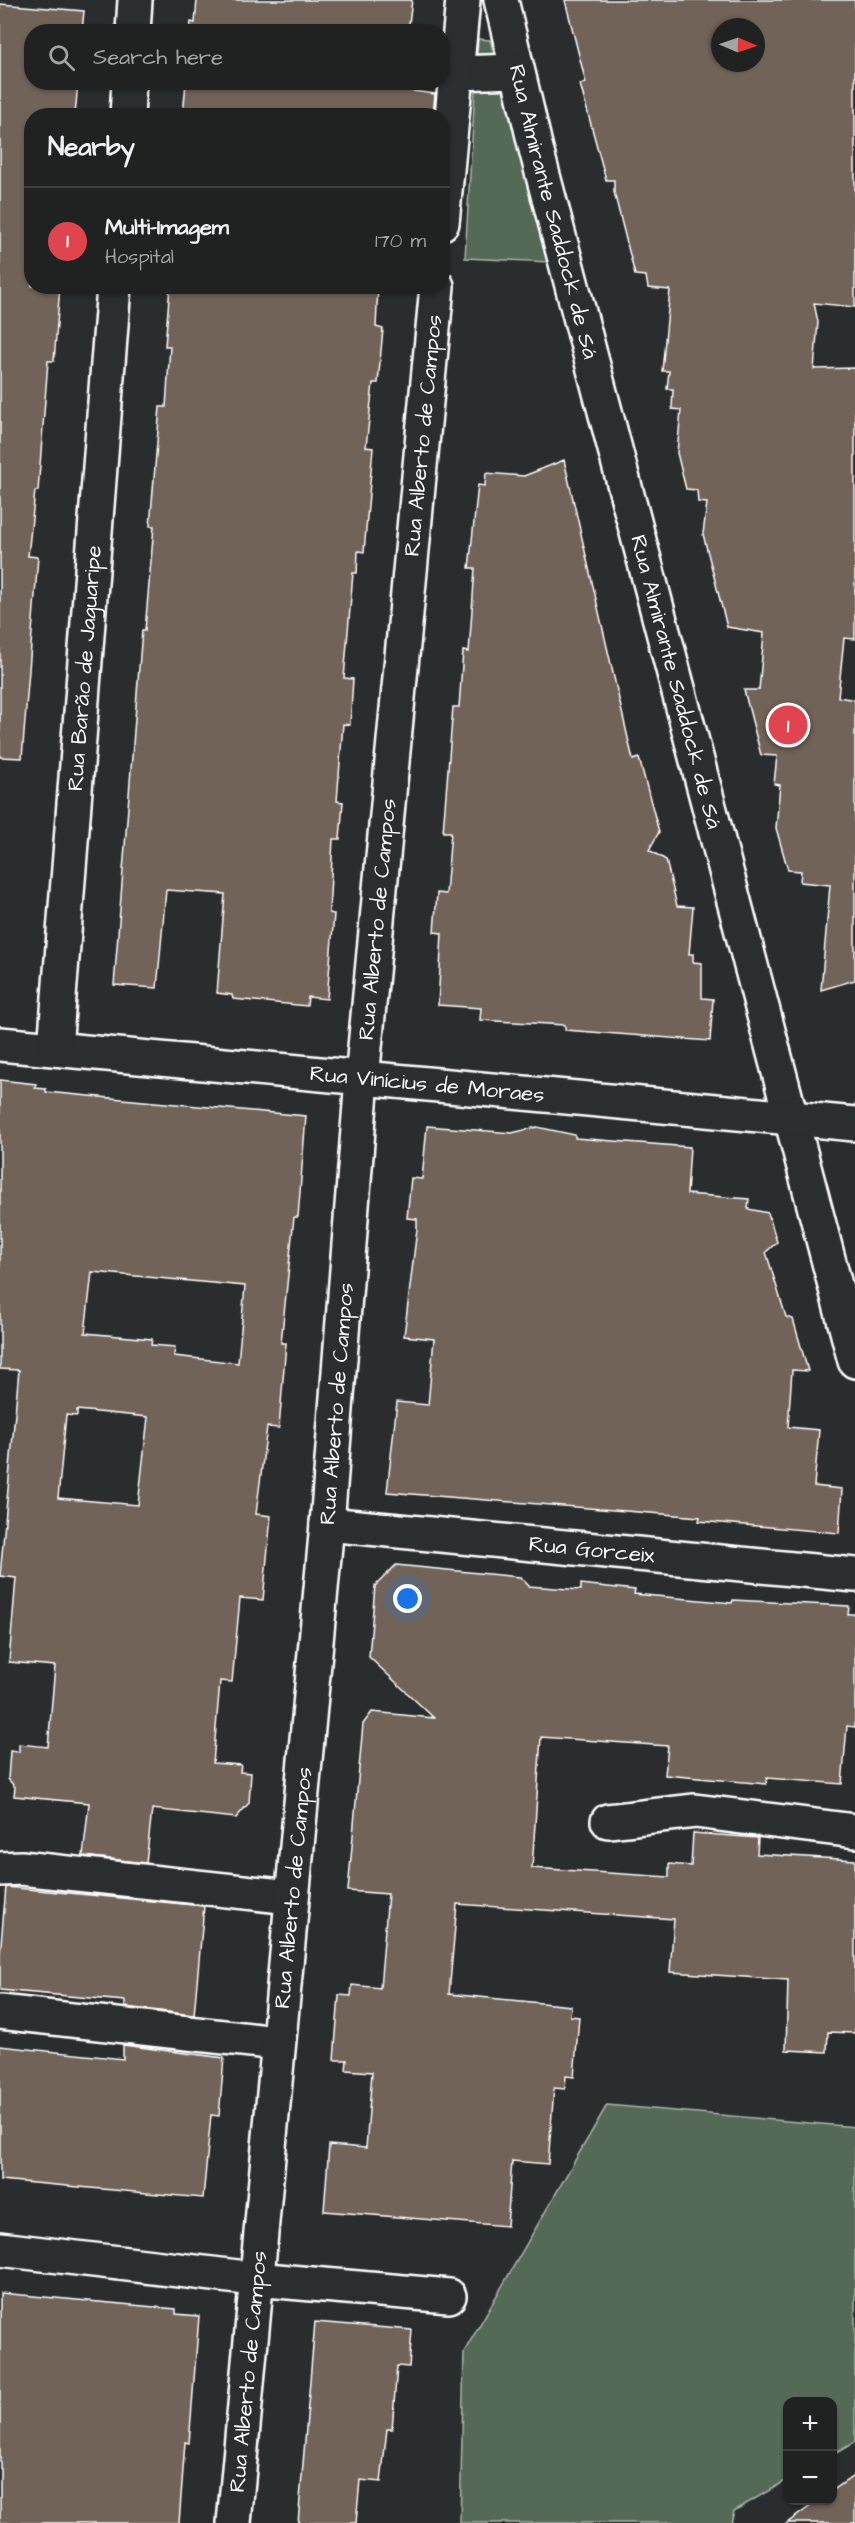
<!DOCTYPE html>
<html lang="en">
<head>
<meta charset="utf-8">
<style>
	:root { --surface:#202222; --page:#282a2a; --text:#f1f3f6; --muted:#a2a4a5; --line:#3d3f40; --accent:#ea580c }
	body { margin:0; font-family:"Architects Daughter",sans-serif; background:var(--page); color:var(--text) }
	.controls { position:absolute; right:18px; bottom:18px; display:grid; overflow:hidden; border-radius:12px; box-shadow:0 2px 4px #0004 }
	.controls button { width:54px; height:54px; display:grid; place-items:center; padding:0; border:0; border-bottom:2px solid var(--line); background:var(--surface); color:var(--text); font:30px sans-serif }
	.compass { position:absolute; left:711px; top:18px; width:54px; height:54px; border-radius:50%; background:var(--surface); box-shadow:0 2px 4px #0004; rotate:92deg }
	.you { position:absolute; left:408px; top:1599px; width:21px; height:21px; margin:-15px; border:4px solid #fff; border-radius:50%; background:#1a73e8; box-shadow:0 0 0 9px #1a73e833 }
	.badge { display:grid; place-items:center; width:39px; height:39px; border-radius:50%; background:var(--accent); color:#fff; font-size:20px; font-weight:700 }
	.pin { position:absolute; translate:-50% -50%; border:3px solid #fff; box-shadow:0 2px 6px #0006 }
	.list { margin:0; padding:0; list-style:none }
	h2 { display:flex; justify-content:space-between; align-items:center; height:78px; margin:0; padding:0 24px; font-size:26px }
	h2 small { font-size:20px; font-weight:400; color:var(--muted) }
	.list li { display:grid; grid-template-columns:39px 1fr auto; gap:18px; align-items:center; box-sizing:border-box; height:108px; padding:0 24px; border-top:2px solid var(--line) }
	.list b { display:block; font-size:22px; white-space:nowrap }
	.list p { margin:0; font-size:20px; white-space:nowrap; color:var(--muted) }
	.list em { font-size:20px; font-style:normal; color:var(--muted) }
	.icon { flex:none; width:33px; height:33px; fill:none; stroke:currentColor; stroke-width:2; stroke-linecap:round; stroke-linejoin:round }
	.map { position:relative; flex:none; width:855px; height:2523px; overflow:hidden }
	.search { position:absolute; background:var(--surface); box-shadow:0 2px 4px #0004; left:24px; top:24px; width:426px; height:66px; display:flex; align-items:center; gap:15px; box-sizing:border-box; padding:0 21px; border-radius:24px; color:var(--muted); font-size:22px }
	.panel { position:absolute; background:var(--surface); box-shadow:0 2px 4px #0004; left:24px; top:108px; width:426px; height:186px; border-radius:24px }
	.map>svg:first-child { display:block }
	.green { fill:#556b57; stroke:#aab5ab; stroke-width:1.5 }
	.building { fill:#716358; stroke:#fff; stroke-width:1.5; fill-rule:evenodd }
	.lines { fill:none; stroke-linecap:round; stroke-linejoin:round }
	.minor-casing { stroke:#fff; stroke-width:38 }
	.minor { stroke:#2a2d2e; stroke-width:33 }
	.labels { text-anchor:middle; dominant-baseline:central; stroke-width:4.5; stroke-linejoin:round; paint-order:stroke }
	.street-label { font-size:22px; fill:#fff; stroke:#2a2d2e }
</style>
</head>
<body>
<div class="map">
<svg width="855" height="2523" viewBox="0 0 855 2523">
	<rect width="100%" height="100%" fill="#2a2d2e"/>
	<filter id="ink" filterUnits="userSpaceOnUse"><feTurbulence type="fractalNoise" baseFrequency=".0167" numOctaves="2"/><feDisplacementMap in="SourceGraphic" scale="12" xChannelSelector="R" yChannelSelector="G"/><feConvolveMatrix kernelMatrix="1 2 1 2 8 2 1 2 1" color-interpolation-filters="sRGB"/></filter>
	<g filter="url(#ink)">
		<g class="green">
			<polygon points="478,39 490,40 550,262 465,258"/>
			<polygon points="607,2105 855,2127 855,2442 833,2455 832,2402 788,2402 787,2480 734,2511 731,2523 460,2523 464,2352"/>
		</g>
		<g class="building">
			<polygon points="197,0 412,0 408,32 190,32 191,22 195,23"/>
			<path d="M565,0h290v307l-41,-4 4,19 -4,47 41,-1v271l-11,-1 -6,59 17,3v280l-34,10 9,-105 -30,-3 1,-11 -13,-1 -12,-42 4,-43 -6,-1 3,-28 -16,-1 -17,-65h15l5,-57 -37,-6 -24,-93 4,-31 -9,-1 -1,-12 -11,-1 -9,-36 4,-43 -9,-1 1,-20h-6l2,-18h-7l8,-81 -22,-2 -2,-12 -11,-1 -21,-83v-12h-8l-26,-96 6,-1zM720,27h36v36h-36z"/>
			<polygon points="0,4 84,11 82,32 32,32 32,82 78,82 75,116 32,116 32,286 60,286 54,361 48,361 38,491 35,491 28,556 38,557 22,758 0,757"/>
			<polygon points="186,82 398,82 397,89 435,94 433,116 183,116"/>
			<polygon points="170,286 378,286 376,327 383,329 378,383 373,383 366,447 373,448 364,552 358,551 357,573 353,573 344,678 353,679 350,725 343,724 337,801 343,802 340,839 333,839 329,913 334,914 327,999 308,997 307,1006 233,999 232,995 217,993 225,894 166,890 157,988 114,985 142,630 145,630 154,526 150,526 160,407 166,407 170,346 165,346"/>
			<polygon points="564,460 633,760 639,758 659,832 649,850 666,860 677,906 693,907 689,954 693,954 693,962 702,963 702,998 713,999 710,1041 565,1030 565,1025 480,1020 481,1008 438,1005 442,933 434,932 437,893 446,894 451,832 443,832 453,707 459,707 463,651 469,652 475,568 469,568 478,485 485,486 486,473 524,476"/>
			<path d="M0,1080l36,4 -1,4 11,1v3l260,24 -8,101h-4l-13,126h5l-7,85 -12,-1 -11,87 15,2 -8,84 -23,-2 -8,84 -12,-1 -7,82 28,2 -1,7 11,1 -2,30 -13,15 -84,-9 -6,54 -63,-7 6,-53 -75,-7 1,-9 -7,-8 2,-28 9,1v-8l29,3 7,-81 -46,-4 7,-84 -16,-2 19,-206 -19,-1zM92,1272l153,14 -7,77 -64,-7 1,-9 -24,-2 1,-6 -67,-6zM77,1410l71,7 -10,88 -80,-7 8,-83 11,1z"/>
			<polygon points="427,1126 512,1133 537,1127 575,1135 575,1138 690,1147 687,1194 749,1199 748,1209 768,1213 777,1242 766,1252 786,1317 793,1319 808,1371 792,1370 788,1427 819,1430 814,1486 842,1489 839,1533 699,1521 700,1517 387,1492 397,1402 428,1405 434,1339 404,1336 417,1229 417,1219 407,1218 411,1178 422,1179"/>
			<polygon points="396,1565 520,1577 529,1586 581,1590 581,1584 635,1590 634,1594 732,1603 733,1600 849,1606 848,1614 855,1614 855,1727 847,1726 842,1784 767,1778 766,1784 665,1775 668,1746 541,1737 532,1868 669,1877 669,1864 691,1866 693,1833 758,1838 757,1854 855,1860 855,2033 828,2032 827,2052 786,2050 788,1980 670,1972 674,1919 457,1904 449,1994 571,2006 570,2016 579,2017 574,2077 566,2076 565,2089 554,2088 548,2164 512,2161 507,2226 324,2211 329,2145 366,2148 372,2072 346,2070 347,2060 334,2060 339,1995 351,1996 352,1985 380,1988 388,1894 348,1891 363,1724 372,1712 434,1718 369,1657 375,1586"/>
			<polygon points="6,1887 204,1906 194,2015 125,2007 125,2001 0,1990 0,1955"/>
			<polygon points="123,2045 224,2058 219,2116 211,2115 203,2198 0,2180 0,2046 123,2059"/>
			<polygon points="0,2293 176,2309 176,2314 199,2316 189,2443 185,2442 179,2523 0,2523"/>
			<polygon points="315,2322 412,2330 409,2367 397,2366 392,2429 387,2429 381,2482 360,2480 356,2523 298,2523"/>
			<polygon points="855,2475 855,2523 787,2523 819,2500 832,2500 832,2491"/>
		</g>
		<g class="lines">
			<g class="minor-casing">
				<g id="minor">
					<path id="s1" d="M501,0l35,149 319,1212"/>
					<polyline points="133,32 135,0"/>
					<polyline points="456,73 517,71"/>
					<polyline points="127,116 129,82"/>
					<polyline points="442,223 463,0"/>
					<path id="s2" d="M0,1044l855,80"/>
					<path id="s3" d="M55,1049l59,-763"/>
					<path id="s4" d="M327,1524l528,51"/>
					<polyline points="608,1821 695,1811 855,1831"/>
					<polyline points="0,1869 21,1868 291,1897"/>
					<polyline points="0,2012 277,2043"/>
					<polyline points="0,2249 255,2279 449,2296"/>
					<path id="s5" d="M234,2523l93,-999 35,-445 75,-793"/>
				</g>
			</g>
			<use href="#minor" class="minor"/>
		</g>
	</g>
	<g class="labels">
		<g class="street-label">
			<text stroke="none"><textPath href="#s1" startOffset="218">Rua Almirante Saddock de Sá</textPath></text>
			<text stroke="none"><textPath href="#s5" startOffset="2096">Rua Alberto de Campos</textPath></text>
			<text stroke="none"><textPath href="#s3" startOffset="382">Rua Barão de Jaguaripe</textPath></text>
			<text stroke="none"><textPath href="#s1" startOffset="704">Rua Almirante Saddock de Sá</textPath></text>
			<text stroke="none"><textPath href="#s5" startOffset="1610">Rua Alberto de Campos</textPath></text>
			<text stroke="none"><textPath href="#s2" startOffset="429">Rua Vinícius de Moraes</textPath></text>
			<text stroke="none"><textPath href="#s5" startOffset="1124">Rua Alberto de Campos</textPath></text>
			<text stroke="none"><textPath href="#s4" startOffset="266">Rua Gorceix</textPath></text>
			<text stroke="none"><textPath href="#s5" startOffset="638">Rua Alberto de Campos</textPath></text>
			<text stroke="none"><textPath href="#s5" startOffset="152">Rua Alberto de Campos</textPath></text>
		</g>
	</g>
</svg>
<div class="controls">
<button>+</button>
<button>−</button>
</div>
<svg class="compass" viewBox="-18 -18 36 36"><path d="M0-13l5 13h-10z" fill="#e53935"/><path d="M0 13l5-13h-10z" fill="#a2a4a5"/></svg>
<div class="you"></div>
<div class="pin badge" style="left:788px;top:725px;background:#e0444e">1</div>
<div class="search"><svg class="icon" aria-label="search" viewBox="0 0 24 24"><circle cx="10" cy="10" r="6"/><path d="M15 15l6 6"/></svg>Search here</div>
<section class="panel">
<h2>Nearby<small></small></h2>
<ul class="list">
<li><span class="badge" style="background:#e0444e">1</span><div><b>Multi-Imagem</b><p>Hospital</p></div><em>170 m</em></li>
</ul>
</section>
</div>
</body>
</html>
